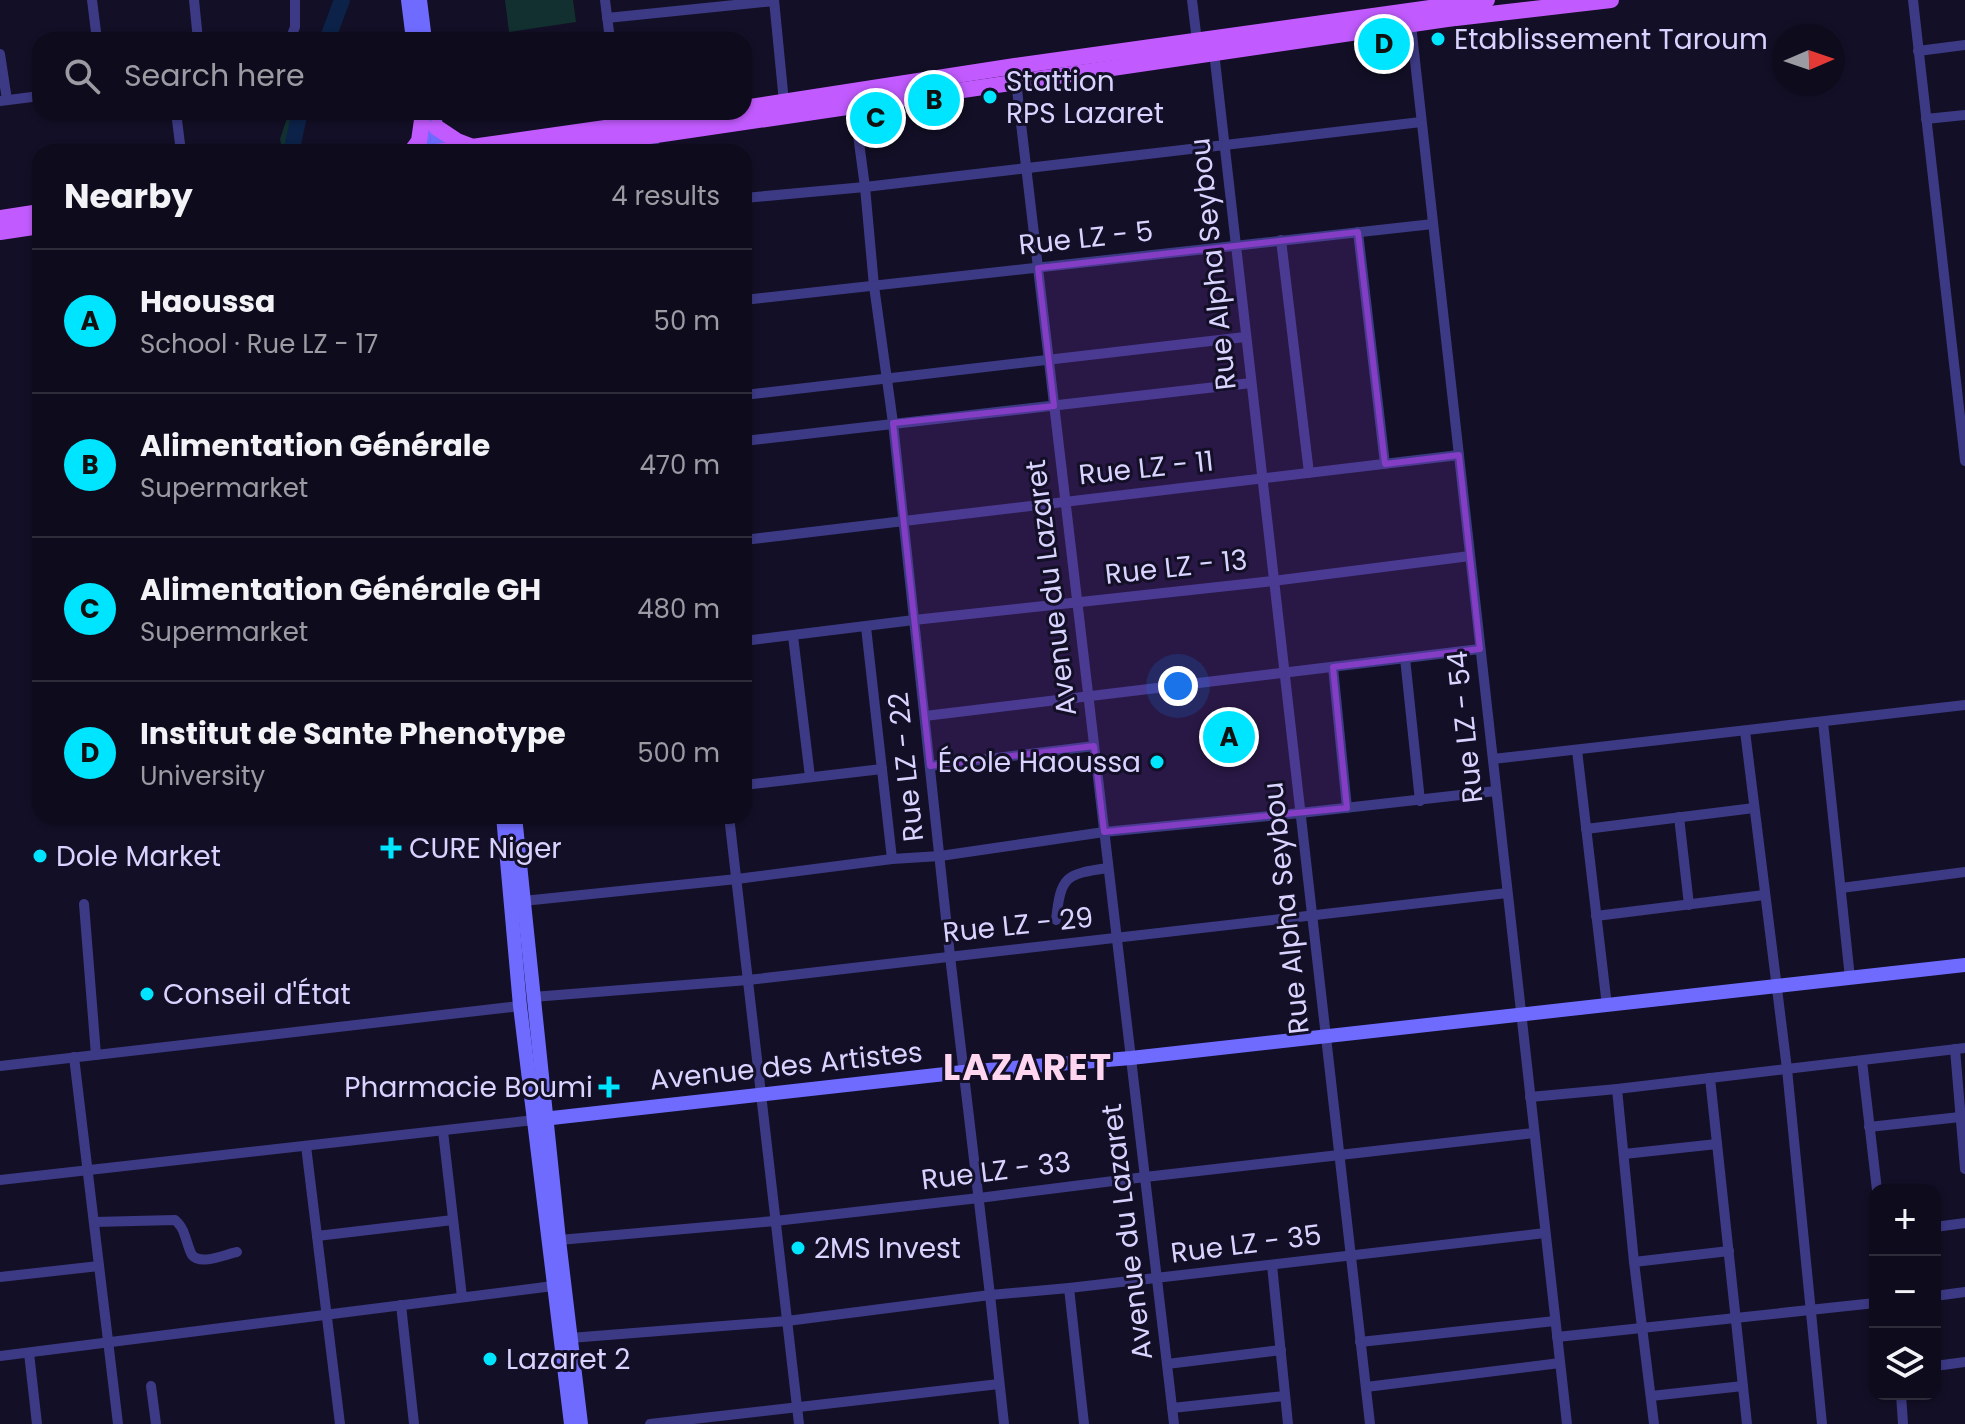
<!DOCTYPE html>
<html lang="en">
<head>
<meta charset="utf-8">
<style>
	:root { --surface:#0e0b1c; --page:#1c1929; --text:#f1f3f6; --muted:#9b9ba3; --line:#2e2b3b; --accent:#00e5ff }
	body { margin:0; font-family:Poppins,sans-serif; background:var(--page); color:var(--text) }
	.controls { position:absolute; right:24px; bottom:24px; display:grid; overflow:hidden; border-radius:16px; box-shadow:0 2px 6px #0004 }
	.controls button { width:72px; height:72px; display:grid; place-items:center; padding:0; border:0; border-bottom:2px solid var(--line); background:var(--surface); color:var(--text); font:40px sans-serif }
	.compass { position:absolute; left:1773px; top:24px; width:72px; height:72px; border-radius:50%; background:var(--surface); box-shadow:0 2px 6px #0004; rotate:88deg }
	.you { position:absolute; left:1178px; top:686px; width:28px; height:28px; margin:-20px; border:6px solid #fff; border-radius:50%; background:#1a73e8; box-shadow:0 0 0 12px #1a73e833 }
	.badge { display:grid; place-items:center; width:52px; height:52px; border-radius:50%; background:var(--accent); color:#111; font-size:26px; font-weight:700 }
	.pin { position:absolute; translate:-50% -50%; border:4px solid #fff; box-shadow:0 2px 8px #0006 }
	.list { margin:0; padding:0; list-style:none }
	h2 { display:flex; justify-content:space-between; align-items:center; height:104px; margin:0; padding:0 32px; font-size:34px }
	h2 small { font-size:26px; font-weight:400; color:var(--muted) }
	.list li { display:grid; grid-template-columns:52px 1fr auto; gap:24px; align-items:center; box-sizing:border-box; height:144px; padding:0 32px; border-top:2px solid var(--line) }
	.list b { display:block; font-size:30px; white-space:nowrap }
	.list p { margin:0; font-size:26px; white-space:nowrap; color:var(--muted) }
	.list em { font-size:26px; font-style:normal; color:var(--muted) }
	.icon { flex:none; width:44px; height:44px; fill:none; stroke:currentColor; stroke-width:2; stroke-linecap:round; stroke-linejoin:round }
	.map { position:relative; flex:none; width:1965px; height:1424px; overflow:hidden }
	.search { position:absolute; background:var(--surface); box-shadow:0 2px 6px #0004; left:32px; top:32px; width:720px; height:88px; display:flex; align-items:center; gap:20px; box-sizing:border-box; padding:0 28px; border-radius:24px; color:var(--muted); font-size:30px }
	.panel { position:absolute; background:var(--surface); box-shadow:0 2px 6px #0004; left:32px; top:144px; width:720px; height:680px; border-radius:24px }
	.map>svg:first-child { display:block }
	.green { fill:#12302f }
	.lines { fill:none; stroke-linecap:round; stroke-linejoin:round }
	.river { stroke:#0c2248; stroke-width:16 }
	.street { stroke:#3d3a85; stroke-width:10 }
	.secondary { stroke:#6f6bff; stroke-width:14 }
	.primary { stroke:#c25bff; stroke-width:16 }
	.marked { fill:#843dc5; fill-opacity:0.2; stroke:#843dc5; stroke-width:6; stroke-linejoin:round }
	.poi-dot { fill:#00e5ff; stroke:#130f26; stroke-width:3 }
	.labels { text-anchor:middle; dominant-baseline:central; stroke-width:6; stroke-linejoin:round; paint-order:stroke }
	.poi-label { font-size:28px; fill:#d9d4ff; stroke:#130f26; text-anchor:start }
	.street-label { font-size:28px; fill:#d9d4ff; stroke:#130f26 }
	.district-label { font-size:36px; font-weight:bold; letter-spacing:2px; fill:#ffd6f0; stroke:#130f26 }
</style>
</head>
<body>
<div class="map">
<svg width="1965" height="1424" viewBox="0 0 1965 1424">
	<rect width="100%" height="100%" fill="#130f26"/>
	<g class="green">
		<polygon points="505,0 573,0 576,22 509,32"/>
		<polygon points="289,112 309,112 292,152 283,152 280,139"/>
	</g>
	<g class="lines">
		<g class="river">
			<polyline points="327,40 342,0"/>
			<polyline points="291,152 300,112"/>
		</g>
		<g class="street">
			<polyline points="92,0 97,40"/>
			<polyline points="194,0 198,40"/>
			<polyline points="605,0 610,40"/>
			<polyline points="774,0 784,102"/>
			<polyline points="1192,0 1197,41"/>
			<polyline points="1913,0 1965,461"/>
			<polyline points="607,18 774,1"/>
			<polyline points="1411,25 1567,1424"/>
			<polyline points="290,40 295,27 295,0"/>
			<polyline points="1918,51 1965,45"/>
			<polyline points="1214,52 1370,1424"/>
			<polyline points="0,54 7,100"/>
			<polyline points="1016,81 1174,1424"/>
			<polyline points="0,101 40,96"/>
			<polyline points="854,105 865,187 874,286 893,423 950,956 990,1295 1004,1424"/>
			<polyline points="176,112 181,152"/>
			<polyline points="1926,119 1965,115"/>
			<polyline points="652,132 655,152"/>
			<polyline points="744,198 865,187 1421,122"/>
			<polyline points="1358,232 1385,464"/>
			<polyline points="1281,240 1309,473"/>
			<polyline points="744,300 1433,224"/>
			<polyline points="744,395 1245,337"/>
			<polyline points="744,441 1251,383"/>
			<polyline points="744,540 1459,455"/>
			<polyline points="866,627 892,859"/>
			<polyline points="793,636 810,777"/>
			<polyline points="744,641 914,620 1273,581 1470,556"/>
			<polyline points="1405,658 1420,801"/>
			<polyline points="1333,667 1347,808"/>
			<polyline points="925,716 1480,649"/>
			<polyline points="1823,722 1850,978"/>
			<polyline points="1745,731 1787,1069 1822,1424"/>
			<polyline points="1577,750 1607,1006"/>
			<polyline points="1493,759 1965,705"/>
			<polyline points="930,766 1094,746"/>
			<polyline points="744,785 882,769"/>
			<polyline points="729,816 799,1424"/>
			<polyline points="1679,817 1689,905"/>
			<polyline points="1586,829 1754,808"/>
			<polyline points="1841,888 1965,872"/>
			<polyline points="523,901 737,879 892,859 940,856 1104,832 1300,813 1496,791"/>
			<polyline points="84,904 96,1055"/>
			<polyline points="1596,916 1764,895"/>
			<path d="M1056,920c5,-44 9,-46 52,-52"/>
			<polyline points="533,997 748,980 1507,893"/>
			<polyline points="1955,1049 1965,1169"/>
			<polyline points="74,1057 118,1424"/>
			<polyline points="1862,1061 1877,1190"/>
			<polyline points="0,1066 520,1006"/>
			<polyline points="1710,1078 1747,1424"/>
			<polyline points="1617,1089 1634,1262 1654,1424"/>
			<polyline points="1530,1097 1617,1089 1965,1048"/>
			<polyline points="1869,1127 1960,1117"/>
			<polyline points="443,1131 462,1297"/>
			<polyline points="306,1146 340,1424"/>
			<polyline points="1624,1154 1717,1144"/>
			<polyline points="0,1180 534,1120"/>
			<path d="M94,1222l81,-2c6,5 8,9 10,16 2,5 4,14 7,19 9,11 34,-1 45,-3"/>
			<polyline points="1935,1227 1965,1223"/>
			<polyline points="317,1236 453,1220"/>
			<polyline points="559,1240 775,1221 979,1198 1145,1177 1534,1133"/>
			<polyline points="1634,1262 1729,1251"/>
			<polyline points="1272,1265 1288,1424"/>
			<polyline points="0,1277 99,1266"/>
			<polyline points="1069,1288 1084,1424"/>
			<polyline points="1935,1296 1965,1292"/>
			<polyline points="401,1305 414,1424"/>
			<polyline points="1557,1337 1875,1303"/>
			<polyline points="570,1338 787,1321 990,1295 1069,1288 1545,1233"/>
			<polyline points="1360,1342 1555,1321"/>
			<polyline points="29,1353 37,1424"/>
			<polyline points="0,1356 553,1286"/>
			<polyline points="1167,1364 1281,1350"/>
			<polyline points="1935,1366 1965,1362"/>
			<polyline points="151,1386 156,1424"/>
			<polyline points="1366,1387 1560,1363"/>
			<polyline points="1901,1394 1903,1424"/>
			<polyline points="1651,1396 1743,1386"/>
			<polyline points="1172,1408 1285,1396"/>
			<polyline points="650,1424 999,1384"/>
		</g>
		<g class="secondary">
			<polyline points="408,0 413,40"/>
			<polyline points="420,0 425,40"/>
			<polyline points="421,112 425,152"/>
			<polyline points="434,112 439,152"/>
			<polyline points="503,816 520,1006 571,1424"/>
			<polyline points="515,816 559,1240 581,1424"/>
			<polyline points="534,1120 963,1072 1131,1058 1965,965"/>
		</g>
		<g class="primary">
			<polyline points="744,108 1015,66 1487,0"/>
			<polyline points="436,127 457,141 470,146"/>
			<polyline points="411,152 419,141 422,120"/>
			<polyline points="436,152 717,112"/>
			<polyline points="541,152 1447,19 1611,0"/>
			<polyline points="0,218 40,212"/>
			<polyline points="0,232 40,226"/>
		</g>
	</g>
	<path class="marked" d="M1358,232l27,232 74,-9 21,194 -147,18 14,141 -243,24 -10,-86 -164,20 -37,-343 161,-17 -16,-138z"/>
	<g class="poi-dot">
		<circle cx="1438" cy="39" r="8"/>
		<circle cx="990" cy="97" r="8"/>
		<circle cx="1157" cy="762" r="8"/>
		<path d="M387 836h8v8h8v8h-8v8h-8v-8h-8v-8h8z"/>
		<circle cx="40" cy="856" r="8"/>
		<circle cx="147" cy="994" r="8"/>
		<path d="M605 1075h8v8h8v8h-8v8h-8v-8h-8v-8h8z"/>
		<circle cx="798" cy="1248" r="8"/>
		<circle cx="490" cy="1359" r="8"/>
	</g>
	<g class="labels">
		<g class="poi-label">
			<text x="1454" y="39">Etablissement Taroum</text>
			<text x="1006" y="81">Stattion<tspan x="1006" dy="32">RPS Lazaret</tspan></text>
			<text x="1141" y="762" text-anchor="end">École Haoussa</text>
			<text x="409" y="848">CURE Niger</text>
			<text x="56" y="856">Dole Market</text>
			<text x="163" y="994">Conseil d'État</text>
			<text x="593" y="1087" text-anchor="end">Pharmacie Boumi</text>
			<text x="814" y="1248">2MS Invest</text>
			<text x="506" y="1359">Lazaret 2</text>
		</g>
		<g class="street-label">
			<text transform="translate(1086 238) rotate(-6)">Rue LZ - 5</text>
			<text transform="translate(1213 264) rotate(-96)">Rue Alpha Seybou</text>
			<text transform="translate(1146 468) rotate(-6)">Rue LZ - 11</text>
			<text transform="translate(1176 567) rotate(-6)">Rue LZ - 13</text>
			<text transform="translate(1051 588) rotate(-97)">Avenue du Lazaret</text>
			<text transform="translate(1465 727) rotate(-96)">Rue LZ - 54</text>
			<text transform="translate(906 767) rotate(-96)">Rue LZ - 22</text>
			<text transform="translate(1286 908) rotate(-96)">Rue Alpha Seybou</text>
			<text transform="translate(1018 925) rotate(-6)">Rue LZ - 29</text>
			<text transform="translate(786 1066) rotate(-6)">Avenue des Artistes</text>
			<text transform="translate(996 1171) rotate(-7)">Rue LZ - 33</text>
			<text transform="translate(1127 1232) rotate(-97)">Avenue du Lazaret</text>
			<text transform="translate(1246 1244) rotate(-7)">Rue LZ - 35</text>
		</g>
		<g class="district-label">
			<text x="1028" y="1067">LAZARET</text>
		</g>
	</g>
</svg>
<div class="controls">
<button>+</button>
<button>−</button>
<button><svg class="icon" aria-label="layers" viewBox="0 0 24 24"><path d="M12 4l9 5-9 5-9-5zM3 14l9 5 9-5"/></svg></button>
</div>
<svg class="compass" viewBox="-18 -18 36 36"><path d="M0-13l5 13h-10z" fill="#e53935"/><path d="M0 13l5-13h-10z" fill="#9b9ba3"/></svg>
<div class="you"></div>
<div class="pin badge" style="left:1229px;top:737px">A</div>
<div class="pin badge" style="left:934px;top:100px">B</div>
<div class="pin badge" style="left:876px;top:118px">C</div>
<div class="pin badge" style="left:1384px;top:44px">D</div>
<div class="search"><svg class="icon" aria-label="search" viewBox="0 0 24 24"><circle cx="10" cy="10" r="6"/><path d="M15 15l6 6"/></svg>Search here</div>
<section class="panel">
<h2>Nearby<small>4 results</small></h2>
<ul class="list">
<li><span class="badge">A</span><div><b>Haoussa</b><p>School · Rue LZ - 17</p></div><em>50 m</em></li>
<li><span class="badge">B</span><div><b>Alimentation Générale</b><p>Supermarket</p></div><em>470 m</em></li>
<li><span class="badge">C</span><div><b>Alimentation Générale GH</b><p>Supermarket</p></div><em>480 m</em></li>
<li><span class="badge">D</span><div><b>Institut de Sante Phenotype</b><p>University</p></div><em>500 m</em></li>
</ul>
</section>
</div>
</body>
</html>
